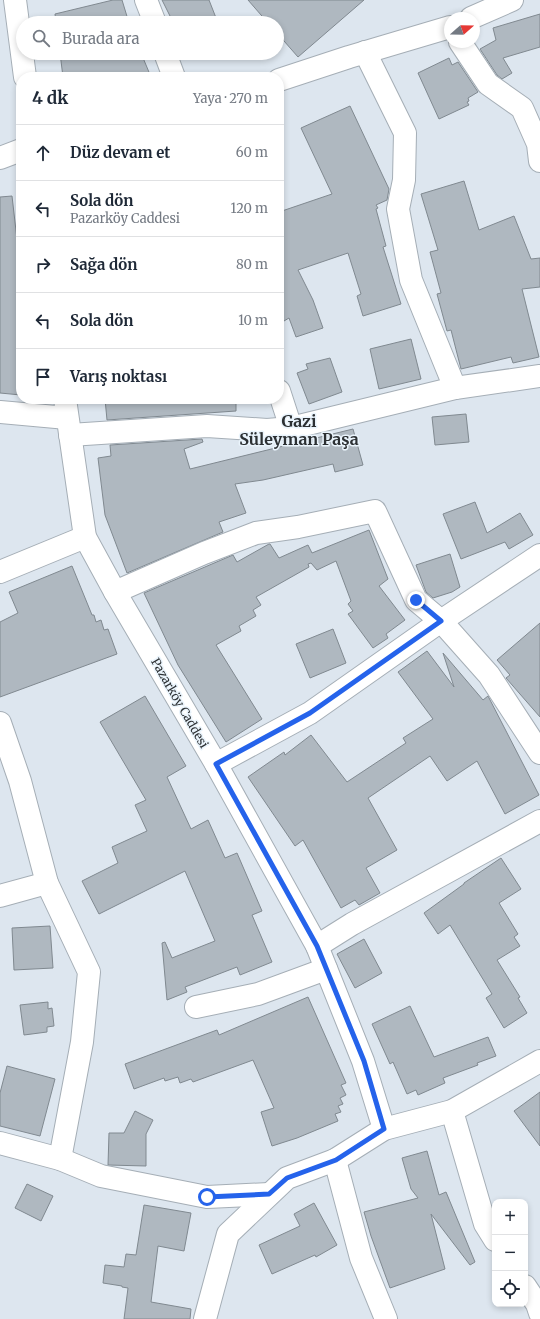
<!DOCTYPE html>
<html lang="tr">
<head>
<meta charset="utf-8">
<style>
	:root { --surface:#fff; --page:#f6f6f7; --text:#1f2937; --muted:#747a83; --line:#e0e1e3 }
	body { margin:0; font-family:Merriweather,serif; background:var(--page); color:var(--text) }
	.controls { position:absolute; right:12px; bottom:12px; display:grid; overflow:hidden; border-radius:8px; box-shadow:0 2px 6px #0003 }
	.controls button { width:36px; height:36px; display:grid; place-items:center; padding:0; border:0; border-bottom:1px solid var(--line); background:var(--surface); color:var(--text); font:20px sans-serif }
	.compass { position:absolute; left:444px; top:12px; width:36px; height:36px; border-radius:50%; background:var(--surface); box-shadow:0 2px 6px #0003; rotate:70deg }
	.stop { position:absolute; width:12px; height:12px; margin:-9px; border:3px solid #2563eb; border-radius:50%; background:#fff }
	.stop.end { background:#2563eb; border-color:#fff; box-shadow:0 1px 4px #0008 }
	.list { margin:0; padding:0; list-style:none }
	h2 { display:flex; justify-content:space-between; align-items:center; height:52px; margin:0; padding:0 16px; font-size:17px }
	h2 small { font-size:13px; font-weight:400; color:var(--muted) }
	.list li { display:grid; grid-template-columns:26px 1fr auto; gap:12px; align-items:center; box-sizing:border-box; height:56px; padding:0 16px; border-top:1px solid var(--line) }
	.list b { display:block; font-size:15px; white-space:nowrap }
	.list p { margin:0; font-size:13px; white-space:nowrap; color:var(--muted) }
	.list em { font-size:13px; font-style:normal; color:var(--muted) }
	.icon { flex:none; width:22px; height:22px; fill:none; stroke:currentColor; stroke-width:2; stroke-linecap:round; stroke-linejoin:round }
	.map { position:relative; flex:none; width:540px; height:1319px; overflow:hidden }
	.search { position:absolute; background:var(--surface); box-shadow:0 2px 6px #0003; left:16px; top:16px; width:268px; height:44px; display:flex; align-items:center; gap:10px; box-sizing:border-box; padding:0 14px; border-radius:22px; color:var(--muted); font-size:15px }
	.panel { position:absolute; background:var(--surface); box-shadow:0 2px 6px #0003; left:16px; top:72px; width:268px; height:332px; border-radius:16px }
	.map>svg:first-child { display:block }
	.building { fill:#afb8c0; stroke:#808990 }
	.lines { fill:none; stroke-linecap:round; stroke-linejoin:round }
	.minor-casing { stroke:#a5aeb6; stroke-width:24 }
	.minor { stroke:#fff; stroke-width:22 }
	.route { stroke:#2563eb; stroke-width:5 }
	.labels { text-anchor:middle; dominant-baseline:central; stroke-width:3; stroke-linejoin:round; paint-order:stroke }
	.street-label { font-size:12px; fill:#2c3033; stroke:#eaf4fc }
	.district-label { font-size:16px; font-weight:bold; fill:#2c3033; stroke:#eaf4fc }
</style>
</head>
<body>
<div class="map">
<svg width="540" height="1319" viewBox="0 0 540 1319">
	<rect width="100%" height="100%" fill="#dde6ef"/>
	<g class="building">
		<polygon points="113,0 122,0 129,23 56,23 55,14"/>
		<polygon points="162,0 209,0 218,23 170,23 173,22"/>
		<polygon points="248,0 364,0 298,57 277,33 277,23 268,23"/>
		<polygon points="540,14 540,47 503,58 512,73 502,79 497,75 480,49 496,40 493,28"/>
		<polygon points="60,53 141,53 151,77 63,77"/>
		<polygon points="449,58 452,65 458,62 478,92 468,98 469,101 467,102 469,105 439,119 418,73"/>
		<polygon points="350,106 389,189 387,200 376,205 378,208 376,209 386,246 383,247 401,304 363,316 357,296 361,294 348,253 298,270 313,300 323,328 296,337 289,318 284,321 279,310 279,212 332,194 301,128"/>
		<polygon points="464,181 479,230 514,216 531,259 540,258 540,287 522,289 539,357 513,363 511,357 461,369 451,330 447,331 437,294 441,293 430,252 438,250 421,194"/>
		<polygon points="12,196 21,274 21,395 0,393 0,197"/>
		<polygon points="411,339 421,379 379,389 370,349"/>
		<polygon points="330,358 342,392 309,404 297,373 308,369 306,364"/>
		<polygon points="105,399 236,399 236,411 107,420"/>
		<polygon points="466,414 469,442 435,445 432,417"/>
		<polygon points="353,429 363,465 335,472 333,464 263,480 235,484 246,513 219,522 223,532 127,573 105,515 98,458 111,456 110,445 202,439 203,442 184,449 190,469"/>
		<polygon points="475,502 487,533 520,513 533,535 509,549 505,542 461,559 443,514"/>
		<polygon points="369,530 388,579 379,586 405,620 386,634 388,638 373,648 348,614 353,611 348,604 351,601 336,561 317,570 311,563 308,564 309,567 256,597 261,605 253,610 256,616 239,626 241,631 216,645 262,719 226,742 178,665 144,593 233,555 237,562 269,544 270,544 279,558 308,545 312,553"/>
		<polygon points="450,554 460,587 452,592 433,598 426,592 416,565"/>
		<polygon points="72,566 92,615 94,615 96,622 101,620 104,630 108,629 117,654 0,697 0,622 18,613 9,592"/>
		<polygon points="540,623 540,717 506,678 510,675 497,660"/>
		<polygon points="333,629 346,663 310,678 296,644"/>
		<polygon points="427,651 454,687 443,653 483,700 488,696 539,795 505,814 477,761 447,781 430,756 368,798 397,850 366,868 380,893 359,905 355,900 341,908 303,840 295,846 248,777 284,752 285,755 311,735 347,782 406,743 403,738 433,719 398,672"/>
		<polygon points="145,696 186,766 167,777 191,829 208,820 225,858 237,853 262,911 252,915 272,962 240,975 237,967 185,987 187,992 167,1000 162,943 165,942 172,958 215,941 185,871 99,914 82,881 118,863 112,847 147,831 135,805 146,800 100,722"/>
		<polygon points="501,858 521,889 499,903 518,934 514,937 520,946 497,960 520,997 518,998 527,1013 504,1028 486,998 492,994 450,925 438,934 424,913 464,884 464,883"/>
		<polygon points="50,926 53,968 14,970 12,928"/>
		<polygon points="364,939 382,973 355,988 337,954"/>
		<polygon points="308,997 346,1083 341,1085 346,1095 340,1098 343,1104 338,1106 341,1112 335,1114 338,1121 297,1138 272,1146 261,1112 274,1108 253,1060 193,1082 191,1079 180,1083 178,1077 165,1081 164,1078 134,1089 125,1064 217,1030 219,1035"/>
		<polygon points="48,1002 48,1009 52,1008 54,1026 47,1027 47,1032 24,1035 20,1005"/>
		<polygon points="410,1006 434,1057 488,1037 496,1056 477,1063 478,1065 443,1078 445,1083 418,1095 416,1090 407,1094 393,1062 390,1064 372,1024"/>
		<polygon points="7,1066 55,1079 40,1136 0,1126 0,1093"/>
		<polygon points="540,1092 540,1146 514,1111"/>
		<polygon points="135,1111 153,1120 146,1134 146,1166 108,1165 109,1133 124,1133"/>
		<polygon points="427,1151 439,1195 446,1192 475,1262 470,1265 431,1214 445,1269 390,1288 371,1236 364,1212 418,1198 411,1189 402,1158"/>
		<polygon points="27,1184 53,1196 41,1221 15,1208"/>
		<polygon points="314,1203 337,1245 316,1257 315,1255 272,1274 259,1245 300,1226 294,1214"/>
		<polygon points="144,1205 191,1213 184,1251 158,1246 151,1302 191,1309 190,1319 124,1319 128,1288 122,1287 122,1286 103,1283 105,1265 124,1267 126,1254 136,1255"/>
	</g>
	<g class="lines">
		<g class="minor-casing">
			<g id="minor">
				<polyline points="15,0 25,77"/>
				<polyline points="146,0 155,23"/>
				<polyline points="471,18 512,0"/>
				<polyline points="460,42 488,84 522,108 538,144 540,161"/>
				<polyline points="365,52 405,133 404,180 398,209 411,280 455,388"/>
				<polyline points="165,53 174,77"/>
				<polyline points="279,80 349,57 450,27"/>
				<polyline points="0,158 21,150"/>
				<polyline points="279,391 291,428"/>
				<polyline points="65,399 85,537 115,592 216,764 317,946 363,1061 384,1129"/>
				<polyline points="0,412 67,418"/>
				<polyline points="70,435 207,426 267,430 291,428 455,388 540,376"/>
				<polyline points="0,572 85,537"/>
				<polyline points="115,592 204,553 256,533 298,527 375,511 416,600 441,621 489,675 540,753"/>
				<polyline points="0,723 20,781 47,883 89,972 82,1042 60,1159"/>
				<polyline points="216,764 310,713 441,621 540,555"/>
				<polyline points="0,896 47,883"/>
				<polyline points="317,946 352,924 540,821"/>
				<polyline points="196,1007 258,994 326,969"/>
				<polyline points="452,1111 485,1224 495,1240"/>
				<polyline points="0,1143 60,1159 101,1176 207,1197 269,1194"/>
				<polyline points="335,1160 361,1258 386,1319"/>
				<polyline points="525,1286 537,1304 540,1313"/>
				<polyline points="205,1319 228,1234 287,1178 335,1160 384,1129 452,1111 540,1061"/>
			</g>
		</g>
		<use href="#minor" class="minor"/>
	</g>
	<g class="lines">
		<polyline class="route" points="207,1197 269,1194 287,1178 336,1160 384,1129 364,1061 317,946 216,764 310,713 441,621 416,600"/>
	</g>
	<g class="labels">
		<g class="street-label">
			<text transform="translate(180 703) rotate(60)">Pazarköy Caddesi</text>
		</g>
		<g class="district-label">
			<text x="299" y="421">Gazi<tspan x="299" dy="18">Süleyman Paşa</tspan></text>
		</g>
	</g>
</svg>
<div class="controls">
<button>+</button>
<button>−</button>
<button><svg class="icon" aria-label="locate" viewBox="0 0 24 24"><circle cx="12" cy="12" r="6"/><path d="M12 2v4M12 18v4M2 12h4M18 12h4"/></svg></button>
</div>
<svg class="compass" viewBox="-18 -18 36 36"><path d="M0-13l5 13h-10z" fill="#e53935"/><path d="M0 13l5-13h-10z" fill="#747a83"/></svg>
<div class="stop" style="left:207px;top:1197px"></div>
<div class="stop end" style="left:416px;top:600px"></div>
<div class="search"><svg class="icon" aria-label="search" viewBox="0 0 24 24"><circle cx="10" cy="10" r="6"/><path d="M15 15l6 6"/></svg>Burada ara</div>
<section class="panel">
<h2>4 dk<small>Yaya · 270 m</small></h2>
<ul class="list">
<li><svg class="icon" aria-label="ahead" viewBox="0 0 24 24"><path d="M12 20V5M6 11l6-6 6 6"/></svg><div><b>Düz devam et</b></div><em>60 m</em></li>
<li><svg class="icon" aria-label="left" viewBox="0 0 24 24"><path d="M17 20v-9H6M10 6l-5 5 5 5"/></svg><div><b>Sola dön</b><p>Pazarköy Caddesi</p></div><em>120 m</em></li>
<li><svg class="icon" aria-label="right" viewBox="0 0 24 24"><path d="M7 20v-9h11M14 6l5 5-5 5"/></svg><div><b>Sağa dön</b></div><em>80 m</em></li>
<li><svg class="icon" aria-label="left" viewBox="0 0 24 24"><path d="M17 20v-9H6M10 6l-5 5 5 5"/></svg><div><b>Sola dön</b></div><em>10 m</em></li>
<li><svg class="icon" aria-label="arrive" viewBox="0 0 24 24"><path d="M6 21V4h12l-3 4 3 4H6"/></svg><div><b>Varış noktası</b></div></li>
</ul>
</section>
</div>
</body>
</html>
